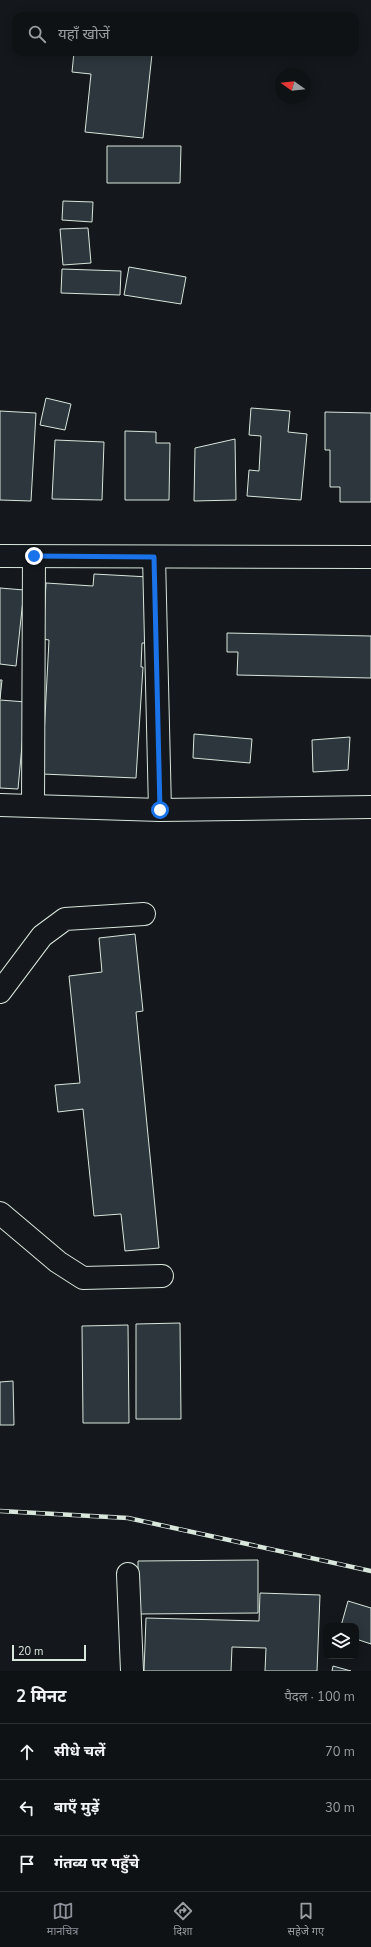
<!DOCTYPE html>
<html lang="hi">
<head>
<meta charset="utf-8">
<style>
	:root { --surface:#0f1215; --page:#1d2022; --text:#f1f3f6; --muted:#9b9ea0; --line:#2f3234; --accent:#8c9099 }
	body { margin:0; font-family:"Nunito Sans","Noto Sans Devanagari",sans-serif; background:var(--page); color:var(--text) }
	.controls { position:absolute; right:12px; bottom:12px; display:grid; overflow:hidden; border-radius:8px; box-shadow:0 2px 10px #0003 }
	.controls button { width:36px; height:36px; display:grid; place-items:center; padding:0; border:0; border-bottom:1px solid var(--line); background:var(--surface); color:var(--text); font:20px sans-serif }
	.compass { position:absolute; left:275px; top:68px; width:36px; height:36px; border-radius:50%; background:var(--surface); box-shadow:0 2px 10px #0003; rotate:285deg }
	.scale { position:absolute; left:12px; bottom:10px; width:74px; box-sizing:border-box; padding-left:4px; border:2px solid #d8e6dc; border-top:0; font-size:11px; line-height:14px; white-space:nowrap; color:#d8e6dc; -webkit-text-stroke:3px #14181c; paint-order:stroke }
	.stop { position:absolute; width:12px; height:12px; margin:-9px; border:3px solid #1a73e8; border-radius:50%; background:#fff }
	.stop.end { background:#1a73e8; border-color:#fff; box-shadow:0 1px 4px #0008 }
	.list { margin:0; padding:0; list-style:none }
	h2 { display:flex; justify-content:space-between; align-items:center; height:52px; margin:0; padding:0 16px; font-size:17px }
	h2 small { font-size:13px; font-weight:400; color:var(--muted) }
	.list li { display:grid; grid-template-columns:26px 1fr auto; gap:12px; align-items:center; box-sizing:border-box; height:56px; padding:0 16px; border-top:1px solid var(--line) }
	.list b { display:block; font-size:15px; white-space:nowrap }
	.list em { font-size:13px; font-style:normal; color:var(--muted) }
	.icon { flex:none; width:22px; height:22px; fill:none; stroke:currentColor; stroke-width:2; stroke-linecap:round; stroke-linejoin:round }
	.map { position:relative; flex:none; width:371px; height:1671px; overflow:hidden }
	.search { position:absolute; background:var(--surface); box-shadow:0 2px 10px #0003; left:12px; right:12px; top:12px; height:44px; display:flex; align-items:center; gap:10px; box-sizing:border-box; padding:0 14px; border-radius:12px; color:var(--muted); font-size:15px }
	.sheet { height:220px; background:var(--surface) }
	nav { display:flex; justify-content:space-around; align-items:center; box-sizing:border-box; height:56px; border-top:1px solid var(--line); background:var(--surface); font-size:11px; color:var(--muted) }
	nav a { display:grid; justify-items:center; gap:2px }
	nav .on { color:var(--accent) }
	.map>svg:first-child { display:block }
	.building { fill:#2c363c; stroke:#d8e6dc }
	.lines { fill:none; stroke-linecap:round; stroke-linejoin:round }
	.minor-casing { stroke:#d8e6dc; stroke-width:24 }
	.minor { stroke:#14181c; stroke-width:22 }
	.rail-casing { stroke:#d8e6dc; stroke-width:4.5 }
	.rail { stroke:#14181c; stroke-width:3; stroke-dasharray:9; stroke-linecap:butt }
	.route { stroke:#1a73e8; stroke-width:5 }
</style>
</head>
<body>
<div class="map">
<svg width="371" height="1671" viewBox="0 0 371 1671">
	<rect width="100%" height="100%" fill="#14181c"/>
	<g class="building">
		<polygon points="74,52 129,52 152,54 143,138 85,132 91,74 72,72"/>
		<polygon points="107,146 181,146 180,183 107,183"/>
		<polygon points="63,201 93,202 92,222 62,220"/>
		<polygon points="88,228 91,263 63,265 60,229"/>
		<polygon points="129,267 186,277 181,304 124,295"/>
		<polygon points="62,269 121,271 120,295 61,293"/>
		<polygon points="46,398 71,404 65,430 40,425"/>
		<polygon points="251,408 290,411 288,432 307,434 301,500 247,496 249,470 259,471 261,436 249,435"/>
		<polygon points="0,411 36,413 31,501 0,500"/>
		<polygon points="325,412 371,413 371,502 340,502 340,487 330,487 330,450 325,450"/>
		<polygon points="125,431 156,432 156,443 170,443 169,500 125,500"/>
		<polygon points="235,439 236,500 194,501 195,448"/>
		<polygon points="55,440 104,442 102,500 52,499"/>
		<polygon points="94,574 149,577 145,643 142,643 141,667 143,667 136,778 42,774 49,640 43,639 46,583 93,586"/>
		<polygon points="0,588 24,590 16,666 0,664"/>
		<polygon points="227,633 371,636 371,678 237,675 238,652 227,652"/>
		<polygon points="0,680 2,680 0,699"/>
		<polygon points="0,700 26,702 18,789 0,788"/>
		<polygon points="194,734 252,739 250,763 193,758"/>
		<polygon points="350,737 348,770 313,772 312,740"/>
		<polygon points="135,934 143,1011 136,1012 159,1248 125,1251 121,1214 94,1216 83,1109 58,1112 55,1085 80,1083 69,976 102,972 99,938"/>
		<polygon points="180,1323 181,1419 136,1419 136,1324"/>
		<polygon points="128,1325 129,1423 83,1423 82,1326"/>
		<polygon points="13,1381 14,1425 0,1425 0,1382"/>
		<polygon points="258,1560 258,1613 138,1614 138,1561"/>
		<polygon points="260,1593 320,1595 317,1671 265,1671 266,1648 232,1647 231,1671 144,1671 146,1618 259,1621"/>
		<polygon points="348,1601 371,1608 371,1644 356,1639 356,1626 341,1626"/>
		<polygon points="333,1666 351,1671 332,1671"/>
	</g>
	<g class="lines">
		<g class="minor-casing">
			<g id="minor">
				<polyline points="0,556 371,557"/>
				<polyline points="154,557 160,810"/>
				<polyline points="0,805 160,810 371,807"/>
				<polyline points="33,805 34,556"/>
				<polyline points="0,992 42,936 65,919 144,914"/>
				<polyline points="0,1213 58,1262 83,1278 162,1276"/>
				<polyline points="128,1574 132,1671"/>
			</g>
		</g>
		<use href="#minor" class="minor"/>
		<g class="rail-casing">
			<polyline id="rail" points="0,1511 128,1518 371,1571"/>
		</g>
		<use href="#rail" class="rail"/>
	</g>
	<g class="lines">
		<polyline class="route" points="34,556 154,557 160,810"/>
	</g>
</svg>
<div class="controls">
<button><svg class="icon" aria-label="layers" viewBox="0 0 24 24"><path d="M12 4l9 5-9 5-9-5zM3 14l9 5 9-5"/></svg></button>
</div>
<svg class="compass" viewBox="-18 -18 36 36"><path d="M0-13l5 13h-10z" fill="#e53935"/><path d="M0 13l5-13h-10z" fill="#9b9ea0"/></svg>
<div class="scale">20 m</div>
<div class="stop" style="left:160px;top:810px"></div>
<div class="stop end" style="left:34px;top:556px"></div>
<div class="search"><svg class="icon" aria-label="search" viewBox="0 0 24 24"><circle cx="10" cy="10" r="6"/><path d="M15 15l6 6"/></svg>यहाँ खोजें</div>
</div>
<section class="sheet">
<h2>2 मिनट<small>पैदल · 100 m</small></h2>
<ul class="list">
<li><svg class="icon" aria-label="ahead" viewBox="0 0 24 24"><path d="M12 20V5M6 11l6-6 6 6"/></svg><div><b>सीधे चलें</b></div><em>70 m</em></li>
<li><svg class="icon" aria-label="left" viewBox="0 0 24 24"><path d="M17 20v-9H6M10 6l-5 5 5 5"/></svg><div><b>बाएँ मुड़ें</b></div><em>30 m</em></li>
<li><svg class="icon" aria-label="arrive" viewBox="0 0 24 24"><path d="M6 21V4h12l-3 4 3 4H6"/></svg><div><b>गंतव्य पर पहुँचे</b></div></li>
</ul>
</section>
<nav>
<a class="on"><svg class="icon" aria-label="map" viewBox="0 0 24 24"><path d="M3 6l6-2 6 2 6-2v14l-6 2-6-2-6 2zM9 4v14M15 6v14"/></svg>मानचित्र</a>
<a><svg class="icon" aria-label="directions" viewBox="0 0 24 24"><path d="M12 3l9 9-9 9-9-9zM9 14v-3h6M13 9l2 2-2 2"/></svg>दिशा</a>
<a><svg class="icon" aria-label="saved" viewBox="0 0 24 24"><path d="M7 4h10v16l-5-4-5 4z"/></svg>सहेजे गए</a>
</nav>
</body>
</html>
